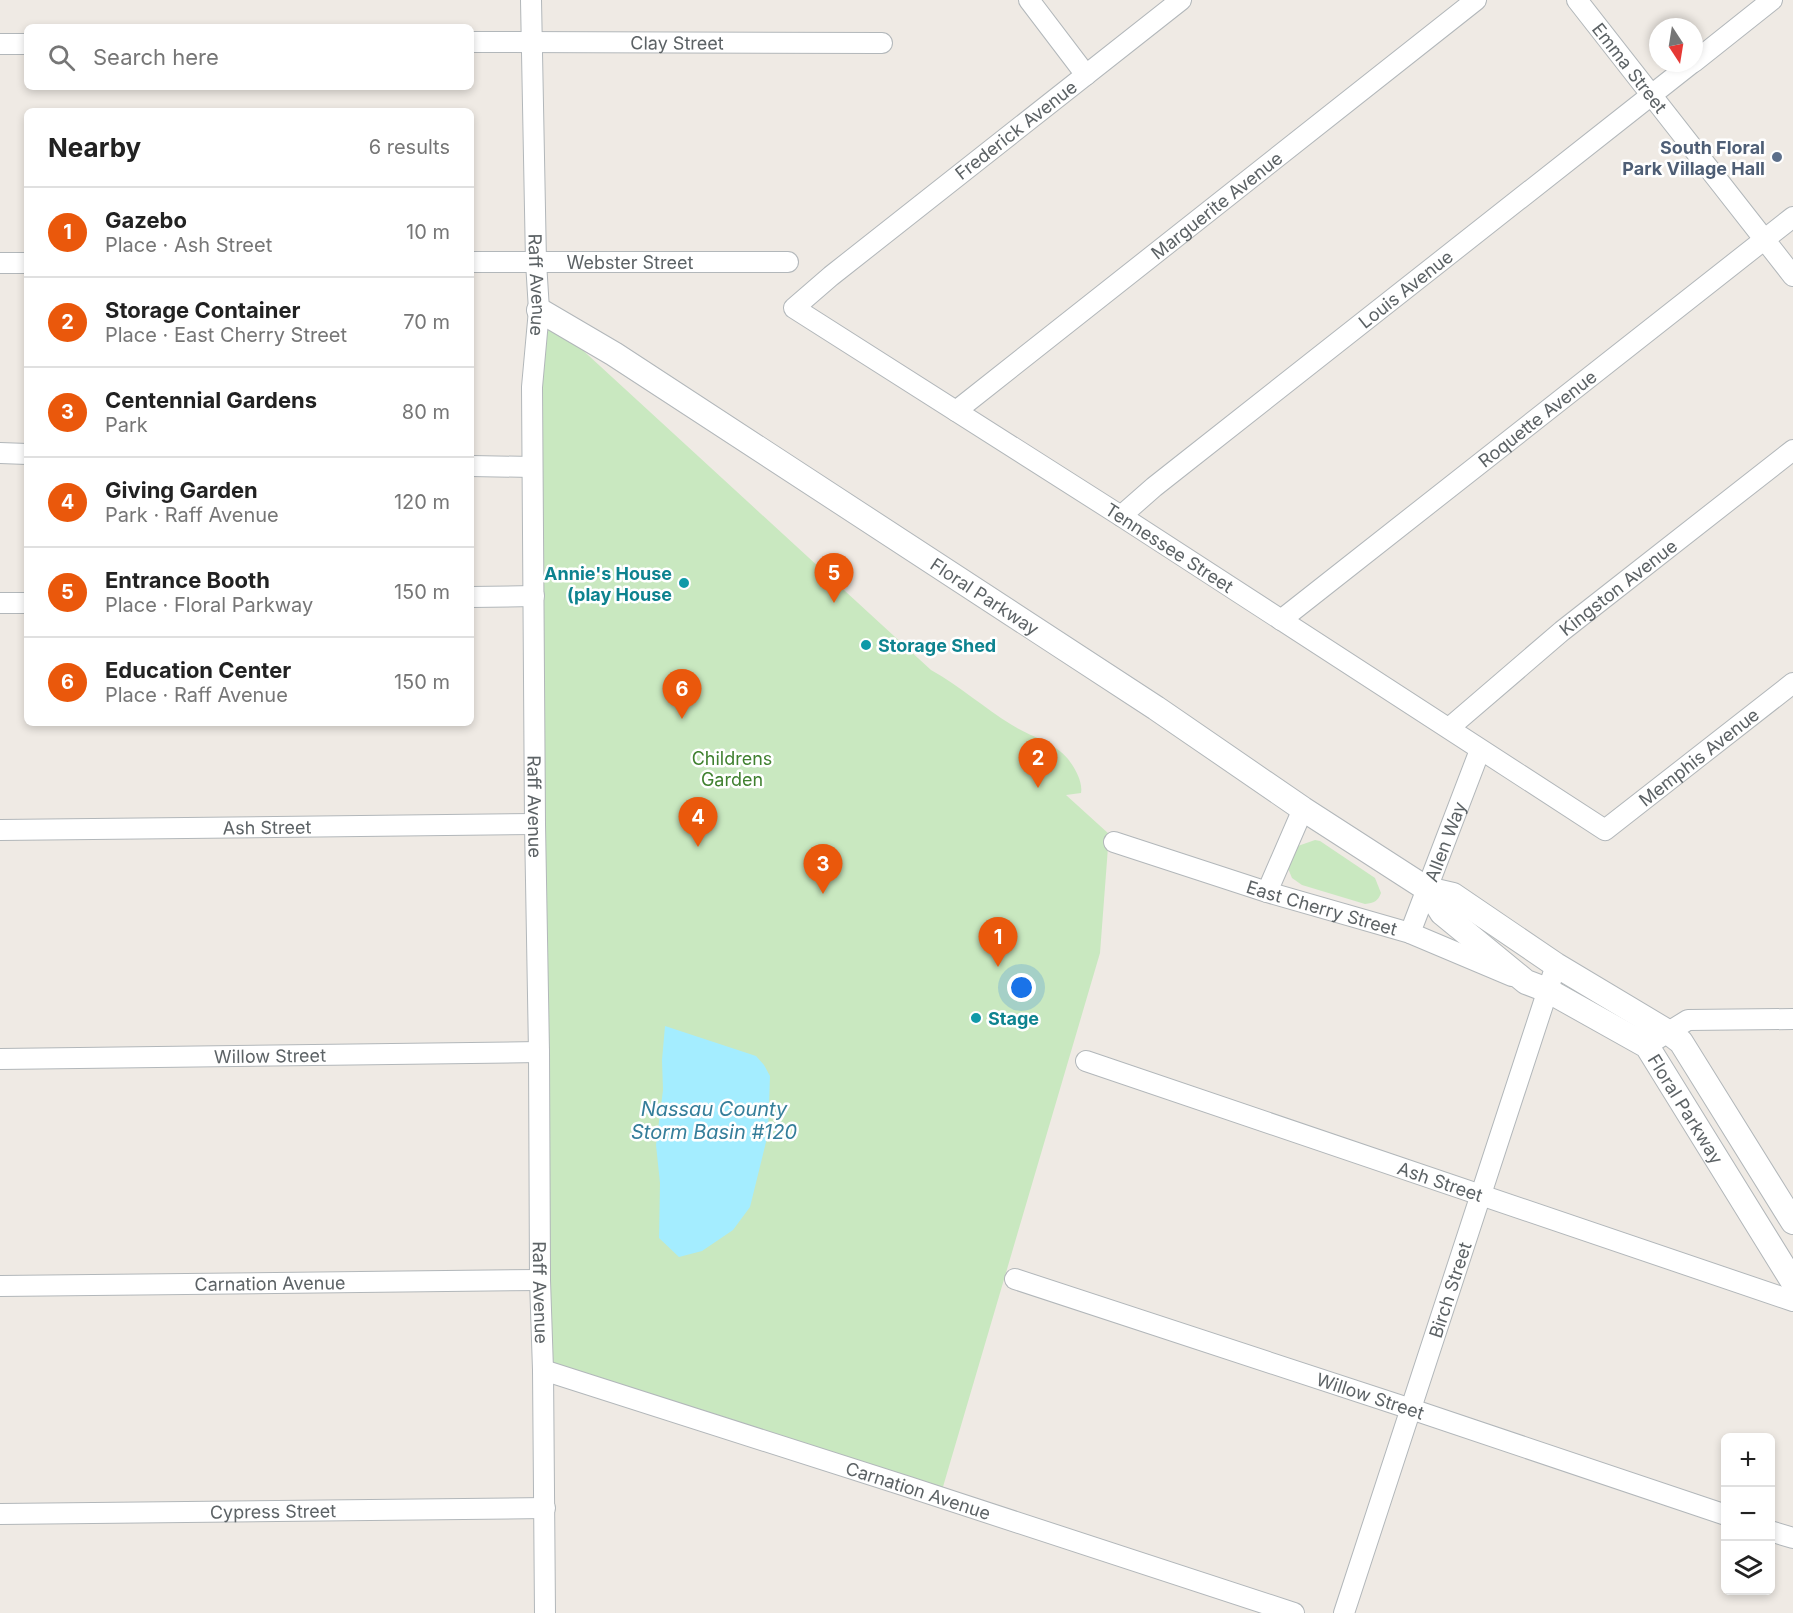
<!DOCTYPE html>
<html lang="en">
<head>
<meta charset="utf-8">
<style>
	:root { --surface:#fff; --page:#f6f6f6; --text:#222; --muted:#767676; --line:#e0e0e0; --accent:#ea580c }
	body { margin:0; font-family:Inter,sans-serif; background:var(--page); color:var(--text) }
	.controls { position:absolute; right:18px; bottom:18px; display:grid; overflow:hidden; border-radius:9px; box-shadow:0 3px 9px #0003 }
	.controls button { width:54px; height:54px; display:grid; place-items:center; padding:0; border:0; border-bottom:2px solid var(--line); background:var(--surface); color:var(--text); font:30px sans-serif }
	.compass { position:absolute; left:1649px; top:18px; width:54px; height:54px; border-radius:50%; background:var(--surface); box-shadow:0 3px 9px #0003; rotate:168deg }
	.you { position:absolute; left:1022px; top:988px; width:21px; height:21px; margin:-15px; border:4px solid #fff; border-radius:50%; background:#1a73e8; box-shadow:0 0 0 9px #1a73e833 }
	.badge { display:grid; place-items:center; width:39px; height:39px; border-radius:50%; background:var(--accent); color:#fff; font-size:20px; font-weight:700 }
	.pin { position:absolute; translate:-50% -50px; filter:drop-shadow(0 2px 3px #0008) }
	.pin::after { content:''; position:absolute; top:32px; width:21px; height:18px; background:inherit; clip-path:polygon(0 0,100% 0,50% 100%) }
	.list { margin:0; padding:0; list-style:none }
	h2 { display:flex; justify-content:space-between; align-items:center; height:78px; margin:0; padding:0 24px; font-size:26px }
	h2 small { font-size:20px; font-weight:400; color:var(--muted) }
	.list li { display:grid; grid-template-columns:39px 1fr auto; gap:18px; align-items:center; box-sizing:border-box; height:90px; padding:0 24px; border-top:2px solid var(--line) }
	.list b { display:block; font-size:22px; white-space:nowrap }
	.list p { margin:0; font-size:20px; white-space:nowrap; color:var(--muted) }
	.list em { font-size:20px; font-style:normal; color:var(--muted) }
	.icon { flex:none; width:33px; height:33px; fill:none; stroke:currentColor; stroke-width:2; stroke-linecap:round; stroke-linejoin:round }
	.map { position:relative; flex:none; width:1793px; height:1613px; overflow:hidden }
	.search { position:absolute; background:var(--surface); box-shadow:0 3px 9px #0003; left:24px; top:24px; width:450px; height:66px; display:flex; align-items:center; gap:15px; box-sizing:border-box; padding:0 21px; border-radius:9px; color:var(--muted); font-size:22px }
	.panel { position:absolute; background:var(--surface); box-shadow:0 3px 9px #0003; left:24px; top:108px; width:450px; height:618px; border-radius:9px }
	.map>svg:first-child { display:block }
	.green { fill:#c9e8c0 }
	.water { fill:#a4edff }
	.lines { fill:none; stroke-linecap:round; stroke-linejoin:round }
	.minor-casing { stroke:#b2b7ba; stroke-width:22 }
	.tertiary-casing { stroke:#b2b7ba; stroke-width:26 }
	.minor { stroke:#fff; stroke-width:20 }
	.tertiary { stroke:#fff; stroke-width:24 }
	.service-dot { fill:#5c6f8a; stroke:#fff; stroke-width:2 }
	.culture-dot { fill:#0f9aa8; stroke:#fff; stroke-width:2 }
	.labels { text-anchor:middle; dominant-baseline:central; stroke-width:5; stroke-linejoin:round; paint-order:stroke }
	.street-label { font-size:18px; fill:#5c6265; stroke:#fff }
	.service-label { font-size:18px; font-weight:bold; fill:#4e5e75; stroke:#fff; text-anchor:end }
	.culture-label { font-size:18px; font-weight:bold; fill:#0d838f; stroke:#fff; text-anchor:start }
	.park-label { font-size:18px; fill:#408130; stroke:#fff }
	.water-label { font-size:20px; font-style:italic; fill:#357e9a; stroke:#fff }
</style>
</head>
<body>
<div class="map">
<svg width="1793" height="1613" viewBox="0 0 1793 1613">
	<rect width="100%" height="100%" fill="#efeae4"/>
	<g class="green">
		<path d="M539,310l392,360c29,16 53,38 81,55 19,12 41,16 56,34 7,9 15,23 13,34l-15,2 43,39 -9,119 -160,544 -397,-127z"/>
		<path d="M1315,840l5,1 55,37 6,15c-3,8 -7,10 -16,11l-63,-19 -10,-7 -5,-12 8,-19z"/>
	</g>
	<polygon class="water" points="665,1026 756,1056 764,1065 770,1076 768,1134 750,1207 733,1230 702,1251 679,1257 659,1238 660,1183 656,1145 663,1090 662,1060"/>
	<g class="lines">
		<g class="minor-casing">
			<g id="minor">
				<path id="s1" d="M531,0l5,262 3,48 -7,77 3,437 4,228 1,228 3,90 2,243"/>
				<polyline points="1029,0 1086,75"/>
				<path id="s2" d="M1181,0l-350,276 -37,32 327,208 484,314 188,-147"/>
				<path id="s3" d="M1577,0l216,276"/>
				<path id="s4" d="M471,42l411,1"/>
				<polyline points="0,44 27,44"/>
				<polyline points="1694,62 1772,0"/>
				<path id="s5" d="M471,262h317"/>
				<polyline points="0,263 27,263"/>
				<path id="s6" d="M956,411l520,-411"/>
				<polyline points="0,453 27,454"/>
				<polyline points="471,466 532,467"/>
				<path id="s7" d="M1121,516l33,-29 538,-424"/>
				<polyline points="471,597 534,596"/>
				<polyline points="0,603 27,603"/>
				<path id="s8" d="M1281,620l512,-403"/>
				<path id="s9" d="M1449,728l113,-97 231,-181"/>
				<path id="s10" d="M0,830l535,-6"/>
				<path id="s11" d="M1114,842l153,50 143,41 102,43"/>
				<polyline points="1267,892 1303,809"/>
				<path id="s12" d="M1410,933l70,-183"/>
				<polyline points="1657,1039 1688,1020 1793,1019"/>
				<path id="s13" d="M0,1059l539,-7"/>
				<path id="s14" d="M1086,1061l707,240"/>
				<path id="s15" d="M1015,1279l396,130 315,106"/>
				<path id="s16" d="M0,1286l540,-6"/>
				<path id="s17" d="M543,1370l366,117 385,126"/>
				<path id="s18" d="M0,1514l545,-6"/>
				<polyline points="1770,1531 1793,1538"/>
				<path id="s19" d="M1344,1613l212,-648"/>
			</g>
		</g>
		<g class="tertiary-casing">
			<g id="tertiary">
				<path id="s20" d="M539,310l75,44 542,354 147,101 124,80 26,6 103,70 112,67 13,10 112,180"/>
				<path id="s21" d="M1427,889l15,24 84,69 21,8 100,56 146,236"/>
			</g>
		</g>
		<use href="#minor" class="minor"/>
		<use href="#tertiary" class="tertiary"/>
	</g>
	<circle class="service-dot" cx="1777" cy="157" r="6"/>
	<g class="culture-dot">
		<circle cx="684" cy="583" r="6"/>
		<circle cx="866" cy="645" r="6"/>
		<circle cx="976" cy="1018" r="6"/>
	</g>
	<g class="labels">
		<g class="street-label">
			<text stroke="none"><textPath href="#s4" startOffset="206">Clay Street</textPath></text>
			<text stroke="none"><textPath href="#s3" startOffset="86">Emma Street</textPath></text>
			<text transform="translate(1016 130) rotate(-38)">Frederick Avenue</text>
			<text stroke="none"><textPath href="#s6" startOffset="332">Marguerite Avenue</textPath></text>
			<text stroke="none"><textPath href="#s5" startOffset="159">Webster Street</textPath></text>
			<text stroke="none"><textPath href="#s1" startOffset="285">Raff Avenue</textPath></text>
			<text stroke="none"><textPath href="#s7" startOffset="364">Louis Avenue</textPath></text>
			<text stroke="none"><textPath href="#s8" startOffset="326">Roquette Avenue</textPath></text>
			<text stroke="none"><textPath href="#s2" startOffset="940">Tennessee Street</textPath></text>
			<text stroke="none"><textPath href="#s9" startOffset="220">Kingston Avenue</textPath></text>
			<text stroke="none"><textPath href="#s20" startOffset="530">Floral Parkway</textPath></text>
			<text stroke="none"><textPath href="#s2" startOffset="1578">Memphis Avenue</textPath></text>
			<text stroke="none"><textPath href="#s1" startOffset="807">Raff Avenue</textPath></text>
			<text stroke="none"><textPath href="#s10" startOffset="267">Ash Street</textPath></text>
			<text stroke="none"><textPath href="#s12" startOffset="98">Allen Way</textPath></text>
			<text stroke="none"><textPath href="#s11" startOffset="218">East Cherry Street</textPath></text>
			<text stroke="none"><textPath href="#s13" startOffset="270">Willow Street</textPath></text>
			<text stroke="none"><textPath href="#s21" startOffset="348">Floral Parkway</textPath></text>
			<text stroke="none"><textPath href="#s14" startOffset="374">Ash Street</textPath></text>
			<text stroke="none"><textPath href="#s16" startOffset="270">Carnation Avenue</textPath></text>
			<text stroke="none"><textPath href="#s19" startOffset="340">Birch Street</textPath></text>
			<text stroke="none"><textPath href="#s1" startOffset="1293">Raff Avenue</textPath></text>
			<text stroke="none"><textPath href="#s15" startOffset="374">Willow Street</textPath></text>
			<text stroke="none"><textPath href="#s17" startOffset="394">Carnation Avenue</textPath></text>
			<text stroke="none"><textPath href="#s18" startOffset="273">Cypress Street</textPath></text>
		</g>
		<g class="service-label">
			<text x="1765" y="147">South Floral<tspan x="1765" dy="21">Park Village Hall</tspan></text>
		</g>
		<g class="culture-label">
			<text x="672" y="573" text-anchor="end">Annie's House<tspan x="672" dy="21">(play House</tspan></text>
			<text x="878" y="645">Storage Shed</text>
			<text x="988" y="1018">Stage</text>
		</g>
		<g class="park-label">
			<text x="732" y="758">Childrens<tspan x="732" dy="21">Garden</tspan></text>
		</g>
		<g class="water-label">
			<text x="714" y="1109">Nassau County<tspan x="714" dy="23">Storm Basin #120</tspan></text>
		</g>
	</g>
</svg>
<div class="controls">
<button>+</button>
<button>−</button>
<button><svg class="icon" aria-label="layers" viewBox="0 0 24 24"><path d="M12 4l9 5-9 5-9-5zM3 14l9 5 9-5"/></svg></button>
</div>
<svg class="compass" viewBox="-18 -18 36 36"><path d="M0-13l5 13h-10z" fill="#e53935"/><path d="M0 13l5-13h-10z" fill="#767676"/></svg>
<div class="you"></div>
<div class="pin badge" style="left:998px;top:967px">1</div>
<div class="pin badge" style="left:1038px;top:788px">2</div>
<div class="pin badge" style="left:823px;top:894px">3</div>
<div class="pin badge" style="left:698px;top:847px">4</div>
<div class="pin badge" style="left:834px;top:603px">5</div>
<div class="pin badge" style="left:682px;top:719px">6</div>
<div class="search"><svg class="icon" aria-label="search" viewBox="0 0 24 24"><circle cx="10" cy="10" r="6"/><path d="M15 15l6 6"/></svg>Search here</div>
<section class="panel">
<h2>Nearby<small>6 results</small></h2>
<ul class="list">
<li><span class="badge">1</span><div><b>Gazebo</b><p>Place · Ash Street</p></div><em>10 m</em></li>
<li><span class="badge">2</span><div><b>Storage Container</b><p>Place · East Cherry Street</p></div><em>70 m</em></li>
<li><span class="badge">3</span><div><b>Centennial Gardens</b><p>Park</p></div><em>80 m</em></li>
<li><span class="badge">4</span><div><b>Giving Garden</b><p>Park · Raff Avenue</p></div><em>120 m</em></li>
<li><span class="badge">5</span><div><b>Entrance Booth</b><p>Place · Floral Parkway</p></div><em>150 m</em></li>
<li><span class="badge">6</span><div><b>Education Center</b><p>Place · Raff Avenue</p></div><em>150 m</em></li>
</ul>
</section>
</div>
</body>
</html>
